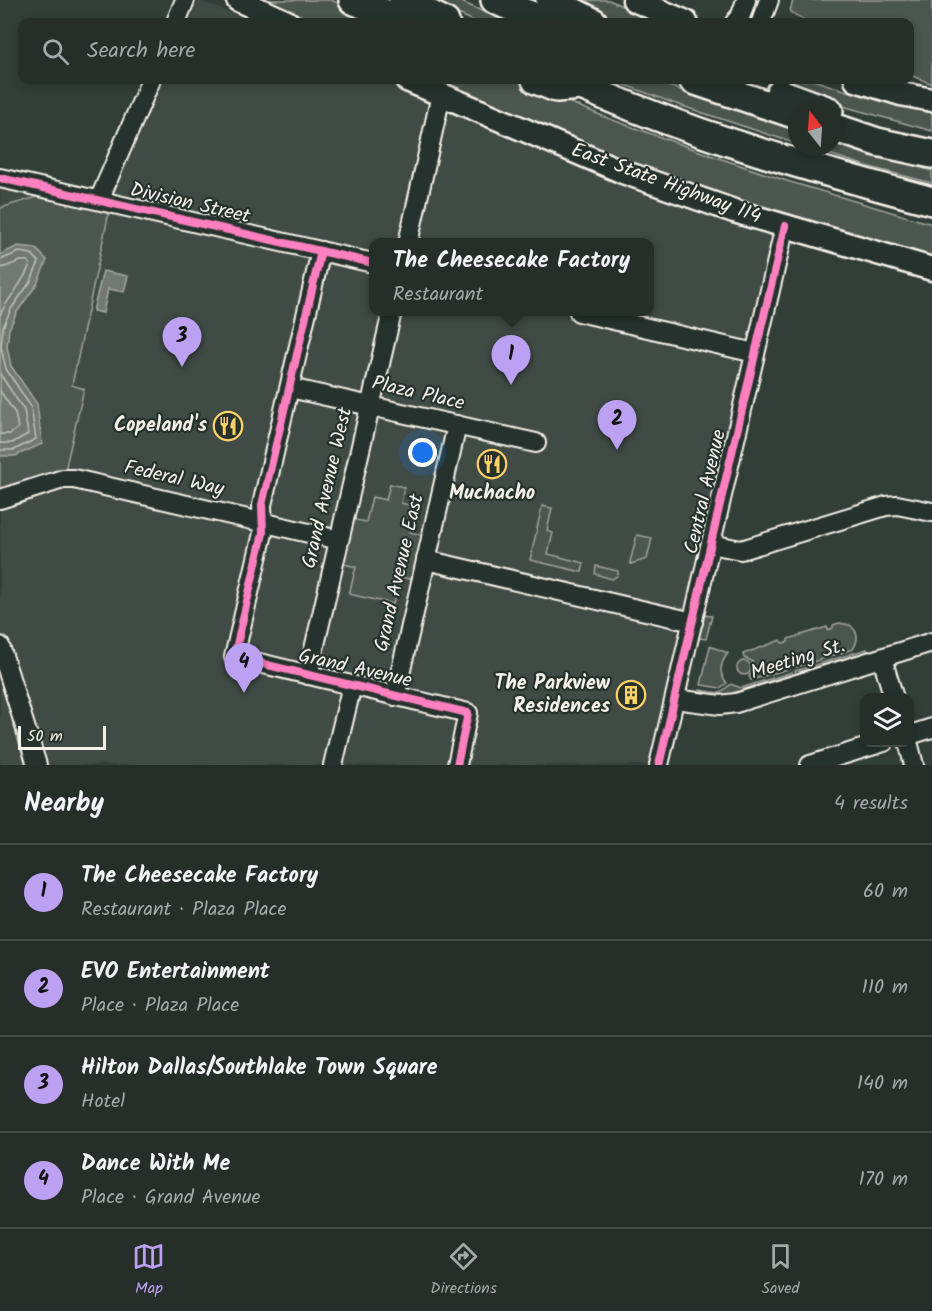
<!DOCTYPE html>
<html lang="en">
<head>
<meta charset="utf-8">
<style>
	:root { --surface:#262e2a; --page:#2e3632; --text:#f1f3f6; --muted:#a4a8a8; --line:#424a47; --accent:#bca0f2 }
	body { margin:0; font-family:Kalam,sans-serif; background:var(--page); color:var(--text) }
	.controls { position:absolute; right:18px; bottom:18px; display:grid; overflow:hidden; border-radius:12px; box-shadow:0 3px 9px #0003 }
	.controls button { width:54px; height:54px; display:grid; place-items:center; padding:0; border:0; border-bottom:2px solid var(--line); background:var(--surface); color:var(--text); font:30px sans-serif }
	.compass { position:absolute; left:788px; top:102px; width:54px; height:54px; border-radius:50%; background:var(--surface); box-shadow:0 3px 9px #0003; rotate:343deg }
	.scale { position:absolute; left:18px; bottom:15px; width:88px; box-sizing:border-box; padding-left:6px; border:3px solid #f4f1e8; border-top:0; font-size:16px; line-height:21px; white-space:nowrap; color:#f4f1e8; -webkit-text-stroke:4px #26332d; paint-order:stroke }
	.you { position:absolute; left:423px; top:453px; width:21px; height:21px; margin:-15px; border:4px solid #fff; border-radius:50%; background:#1a73e8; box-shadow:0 0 0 9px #1a73e833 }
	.badge { display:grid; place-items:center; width:39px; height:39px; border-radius:50%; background:var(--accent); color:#111; font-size:20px; font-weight:700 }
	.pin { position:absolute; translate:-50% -50px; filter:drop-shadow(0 2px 3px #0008) }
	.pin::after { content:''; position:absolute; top:32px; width:21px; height:18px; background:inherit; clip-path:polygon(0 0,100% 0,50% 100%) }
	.popup { position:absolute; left:369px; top:238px; width:285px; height:78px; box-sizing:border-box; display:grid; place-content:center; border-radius:12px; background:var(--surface); filter:drop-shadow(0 2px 4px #0005); font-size:20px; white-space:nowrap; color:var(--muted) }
	.popup b { font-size:22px; color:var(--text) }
	.popup::after { content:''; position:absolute; left:50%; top:100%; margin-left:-12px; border:12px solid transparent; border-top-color:var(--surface) }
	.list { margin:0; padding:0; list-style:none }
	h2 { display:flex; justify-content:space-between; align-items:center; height:78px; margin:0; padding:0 24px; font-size:26px }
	h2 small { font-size:20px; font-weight:400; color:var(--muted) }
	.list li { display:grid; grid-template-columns:39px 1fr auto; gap:18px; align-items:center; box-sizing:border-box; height:96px; padding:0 24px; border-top:2px solid var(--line) }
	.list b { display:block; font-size:22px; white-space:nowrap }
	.list p { margin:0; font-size:20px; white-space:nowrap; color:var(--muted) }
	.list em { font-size:20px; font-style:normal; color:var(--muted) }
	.icon { flex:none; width:33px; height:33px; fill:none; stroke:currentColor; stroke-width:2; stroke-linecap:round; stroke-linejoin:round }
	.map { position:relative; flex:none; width:932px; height:765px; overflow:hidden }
	.search { position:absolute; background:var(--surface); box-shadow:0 3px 9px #0003; left:18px; right:18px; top:18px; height:66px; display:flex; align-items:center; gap:15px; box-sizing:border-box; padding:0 21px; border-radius:12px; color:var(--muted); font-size:22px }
	.sheet { height:462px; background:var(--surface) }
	nav { display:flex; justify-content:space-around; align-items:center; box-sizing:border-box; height:84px; border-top:2px solid var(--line); background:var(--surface); font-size:16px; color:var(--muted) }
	nav a { display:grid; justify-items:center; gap:3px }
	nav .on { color:var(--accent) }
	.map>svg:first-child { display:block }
	.built { fill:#404b44; fill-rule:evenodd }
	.green { fill:#4c564f; stroke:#a0a49c; stroke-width:1.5 }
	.water { fill:#727972; stroke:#a6a9a1; stroke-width:1.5 }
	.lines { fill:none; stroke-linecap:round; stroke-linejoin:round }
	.shore { stroke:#c0c1b9; stroke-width:1.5 }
	.minor-casing { stroke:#f4f1e8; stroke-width:22 }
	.major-casing { stroke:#f4f1e8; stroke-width:27 }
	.highway-casing { stroke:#f4f1e8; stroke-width:32 }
	.minor { stroke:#26332d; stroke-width:18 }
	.major { stroke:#26332d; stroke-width:22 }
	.highway { stroke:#26332d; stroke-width:27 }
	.cycleway-casing { stroke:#26332d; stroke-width:11 }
	.cycleway { stroke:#ff80c0; stroke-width:8 }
	.labels { text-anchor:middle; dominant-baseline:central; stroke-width:4.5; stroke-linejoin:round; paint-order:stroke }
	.street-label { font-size:20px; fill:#f4f1e8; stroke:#26332d }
	.poi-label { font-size:20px; font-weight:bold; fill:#f4f1e8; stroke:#26332d; text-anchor:end }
</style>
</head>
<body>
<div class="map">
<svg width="932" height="765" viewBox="0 0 932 765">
	<rect width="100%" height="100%" fill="#323e38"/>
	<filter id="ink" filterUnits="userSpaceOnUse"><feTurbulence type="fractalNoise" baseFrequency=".0167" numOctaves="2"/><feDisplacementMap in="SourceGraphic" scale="12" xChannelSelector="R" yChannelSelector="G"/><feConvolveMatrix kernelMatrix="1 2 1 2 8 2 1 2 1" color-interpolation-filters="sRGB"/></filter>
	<g filter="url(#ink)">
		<g class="built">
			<polygon points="199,0 251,22 187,22"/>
			<path d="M159,80h222l148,65 256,81 -126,539h-659v-587l99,22zM373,243h276v69h-276z"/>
		</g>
		<g class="green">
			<polygon points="266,0 331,0 382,22 316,22"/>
			<polygon points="427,0 457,0 507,22 476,22"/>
			<polygon points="568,0 609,0 657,22 613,22"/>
			<polygon points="793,0 932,0 932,84 910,75 910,22 807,22 790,12"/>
			<path d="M434,80h81l95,39 100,36 77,26 145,43v35c-117,-34 -234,-67 -347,-114 -51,-21 -101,-44 -151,-65z"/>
			<polygon points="612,80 652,80 797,131 797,144 673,103"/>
			<polygon points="763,80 813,80 844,90 932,112 932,131 839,105"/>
			<polygon points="833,142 932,171 932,183 866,166 807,147 833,147"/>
			<polygon points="57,191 111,203 72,385 84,389 63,479 0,499 0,208"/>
			<polygon points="390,484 404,487 401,503 416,507 410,532 425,536 415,580 400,577 393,604 349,594 356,567 340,563 350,519 366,522 372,497 386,500"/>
			<polygon points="542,506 552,508 547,531 553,533 548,554 584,563 582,572 530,560"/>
			<polygon points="637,535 652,538 647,559 631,564 630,562"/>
			<polygon points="596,566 618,571 618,575 612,579 595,574"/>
			<polygon points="701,615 712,616 706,639 700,638 697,643 694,643 696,638 699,637 699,633 697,632"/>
			<path d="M839,623l11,2c9,7 9,15 3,24l-12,4 -1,-3 -6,2 1,3 -39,12 -1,-3 -6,2v3l-38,11 -2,-4 4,-4 -1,-11 -8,-3 -1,-4 38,-14 1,3 6,-1v-3l39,-12 1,3 5,-2v-3z"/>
			<path d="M710,646l18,7c-8,11 -10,20 -1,30l-7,5 -19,-3z"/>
			<polygon points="867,649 868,655 858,658 856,655 799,672 800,676 797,677 795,671"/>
			<circle cx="744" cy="668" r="7"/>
			<polygon points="792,672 793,678 791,679 789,675 732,693 732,697 698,696 700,690 720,693 731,684 741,688"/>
		</g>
		<g class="water">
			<polygon points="18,246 35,248 47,260 37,284 17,312 9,329 7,347 11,366 37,404 42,444 15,456 0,456 0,255"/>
			<polygon points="103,271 128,276 124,292 108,289 103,313 93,311"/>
		</g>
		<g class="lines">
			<g class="shore">
				<polyline points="0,260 19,252 32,254 39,262 31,281 11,309 3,327 1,347 6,369 31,407 36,439 14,450 0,450"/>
				<path d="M0,268c11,-1 17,-9 28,-7l2,3c-6,19 -22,33 -30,51"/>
				<polyline points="0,374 24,410 28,434 12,443 0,443"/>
				<polyline points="0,391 15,413 18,428 10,434 0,434"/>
			</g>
			<g class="minor-casing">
				<g id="minor">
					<polyline points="176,22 185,0"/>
					<polyline points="735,22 741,15 746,0"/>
					<polyline points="761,22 769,0"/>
					<polyline points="0,178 373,263"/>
					<polyline points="99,200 151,80"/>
					<polyline points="408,243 441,95"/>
					<polyline points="321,251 262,505 263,533 234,657 468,713 457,765"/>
					<polyline points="579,312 755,353"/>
					<polyline points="290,388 536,443"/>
					<polyline points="0,499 63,479 74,479 339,540"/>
					<polyline points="711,544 741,550 886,506 897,505 932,512"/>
					<polyline points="426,560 693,622"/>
					<polyline points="0,646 37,765"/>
					<polyline points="882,658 894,698"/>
					<polyline points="308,675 392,312"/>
					<polyline points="395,696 457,425"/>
					<polyline points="675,699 720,705 736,703 932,642"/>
					<polyline points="910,735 932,728"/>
					<polyline points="908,742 914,765"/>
					<polyline points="333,765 352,685"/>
					<polyline points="659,765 785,226"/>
					<polyline points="810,765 884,742"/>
				</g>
			</g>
			<g class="major-casing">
				<g id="major">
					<polyline points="238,0 287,22"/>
					<polyline points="634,0 686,22"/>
					<polyline points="407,80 623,172 734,211 932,269"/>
					<polyline points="856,80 901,94 932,100"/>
				</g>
			</g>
			<g class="highway-casing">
				<g id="highway">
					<polyline points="353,0 405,22"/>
					<polyline points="403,0 445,22"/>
					<polyline points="495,0 547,22"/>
					<polyline points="550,0 593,22"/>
					<polyline points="536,80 556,88 582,86"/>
					<path d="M568,80c117,53 240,88 364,121"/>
					<polyline points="693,80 797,115"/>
					<polyline points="780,93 829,111"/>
					<polyline points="833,127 877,142 932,154"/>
				</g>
			</g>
			<use href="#minor" class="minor"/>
			<use href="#major" class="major"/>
			<use href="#highway" class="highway"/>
			<g class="cycleway-casing">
				<g id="cycleway">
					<polyline points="0,178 373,263"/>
					<polyline points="321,251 262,505 263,533 234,657 468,713 457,765"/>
					<polyline points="659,765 785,226"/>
				</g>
			</g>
			<use href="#cycleway" class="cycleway"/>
		</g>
	</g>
	<defs>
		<g id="restaurant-ring" transform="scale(1.5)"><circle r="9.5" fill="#26332d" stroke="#ffd166" stroke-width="1.5"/><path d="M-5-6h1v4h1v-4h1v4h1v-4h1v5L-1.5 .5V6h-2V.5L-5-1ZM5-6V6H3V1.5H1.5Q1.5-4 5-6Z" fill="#ffd166"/></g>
		<g id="building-ring" transform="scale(1.5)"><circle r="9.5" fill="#26332d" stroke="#ffd166" stroke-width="1.5"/><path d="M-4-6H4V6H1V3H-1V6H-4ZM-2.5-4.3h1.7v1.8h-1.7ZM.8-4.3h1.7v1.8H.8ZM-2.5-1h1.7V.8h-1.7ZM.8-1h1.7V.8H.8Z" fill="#ffd166"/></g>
	</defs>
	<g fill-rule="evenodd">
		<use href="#restaurant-ring" x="228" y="426"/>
		<use href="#restaurant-ring" x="492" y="464"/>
		<use href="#building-ring" x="631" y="695"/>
	</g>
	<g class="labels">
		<g class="street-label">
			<text transform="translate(666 184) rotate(20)">East State Highway 114</text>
			<text transform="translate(190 204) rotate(13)">Division Street</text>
			<text transform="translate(418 394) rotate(13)">Plaza Place</text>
			<text transform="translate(174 479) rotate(13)">Federal Way</text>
			<text transform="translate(328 488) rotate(-77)">Grand Avenue West</text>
			<text transform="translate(706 492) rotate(-77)">Central Avenue</text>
			<text transform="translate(400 573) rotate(-77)">Grand Avenue East</text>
			<text transform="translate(798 660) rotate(-17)">Meeting St.</text>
			<text transform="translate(355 669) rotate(13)">Grand Avenue</text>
		</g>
		<g class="poi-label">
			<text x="207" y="426">Copeland's</text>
			<text x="492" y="494" text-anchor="middle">Muchacho</text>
			<text x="610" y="684">The Parkview<tspan x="610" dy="23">Residences</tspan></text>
		</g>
	</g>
</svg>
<div class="controls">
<button><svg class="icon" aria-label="layers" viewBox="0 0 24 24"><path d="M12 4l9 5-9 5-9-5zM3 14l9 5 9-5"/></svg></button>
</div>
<svg class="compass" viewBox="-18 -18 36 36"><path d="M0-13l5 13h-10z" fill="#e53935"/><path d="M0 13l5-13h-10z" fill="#a4a8a8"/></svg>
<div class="scale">50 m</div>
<div class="you"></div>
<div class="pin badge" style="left:511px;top:385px">1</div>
<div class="popup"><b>The Cheesecake Factory</b>Restaurant</div>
<div class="pin badge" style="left:617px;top:450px">2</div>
<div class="pin badge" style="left:182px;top:367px">3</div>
<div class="pin badge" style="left:244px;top:693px">4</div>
<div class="search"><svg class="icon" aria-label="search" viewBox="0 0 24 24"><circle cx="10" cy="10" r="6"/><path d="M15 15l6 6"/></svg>Search here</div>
</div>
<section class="sheet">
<h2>Nearby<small>4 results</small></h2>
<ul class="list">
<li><span class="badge">1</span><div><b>The Cheesecake Factory</b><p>Restaurant · Plaza Place</p></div><em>60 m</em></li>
<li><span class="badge">2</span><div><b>EVO Entertainment</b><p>Place · Plaza Place</p></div><em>110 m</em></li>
<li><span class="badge">3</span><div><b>Hilton Dallas/Southlake Town Square</b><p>Hotel</p></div><em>140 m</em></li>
<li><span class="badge">4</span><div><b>Dance With Me</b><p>Place · Grand Avenue</p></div><em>170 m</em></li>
</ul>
</section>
<nav>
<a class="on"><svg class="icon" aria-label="map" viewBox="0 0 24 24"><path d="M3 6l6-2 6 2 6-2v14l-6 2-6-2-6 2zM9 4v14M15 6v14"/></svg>Map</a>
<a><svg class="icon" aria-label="directions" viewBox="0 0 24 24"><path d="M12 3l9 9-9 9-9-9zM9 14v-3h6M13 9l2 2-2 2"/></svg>Directions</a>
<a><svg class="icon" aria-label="saved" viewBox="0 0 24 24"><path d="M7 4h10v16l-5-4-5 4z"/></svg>Saved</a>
</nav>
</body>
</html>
